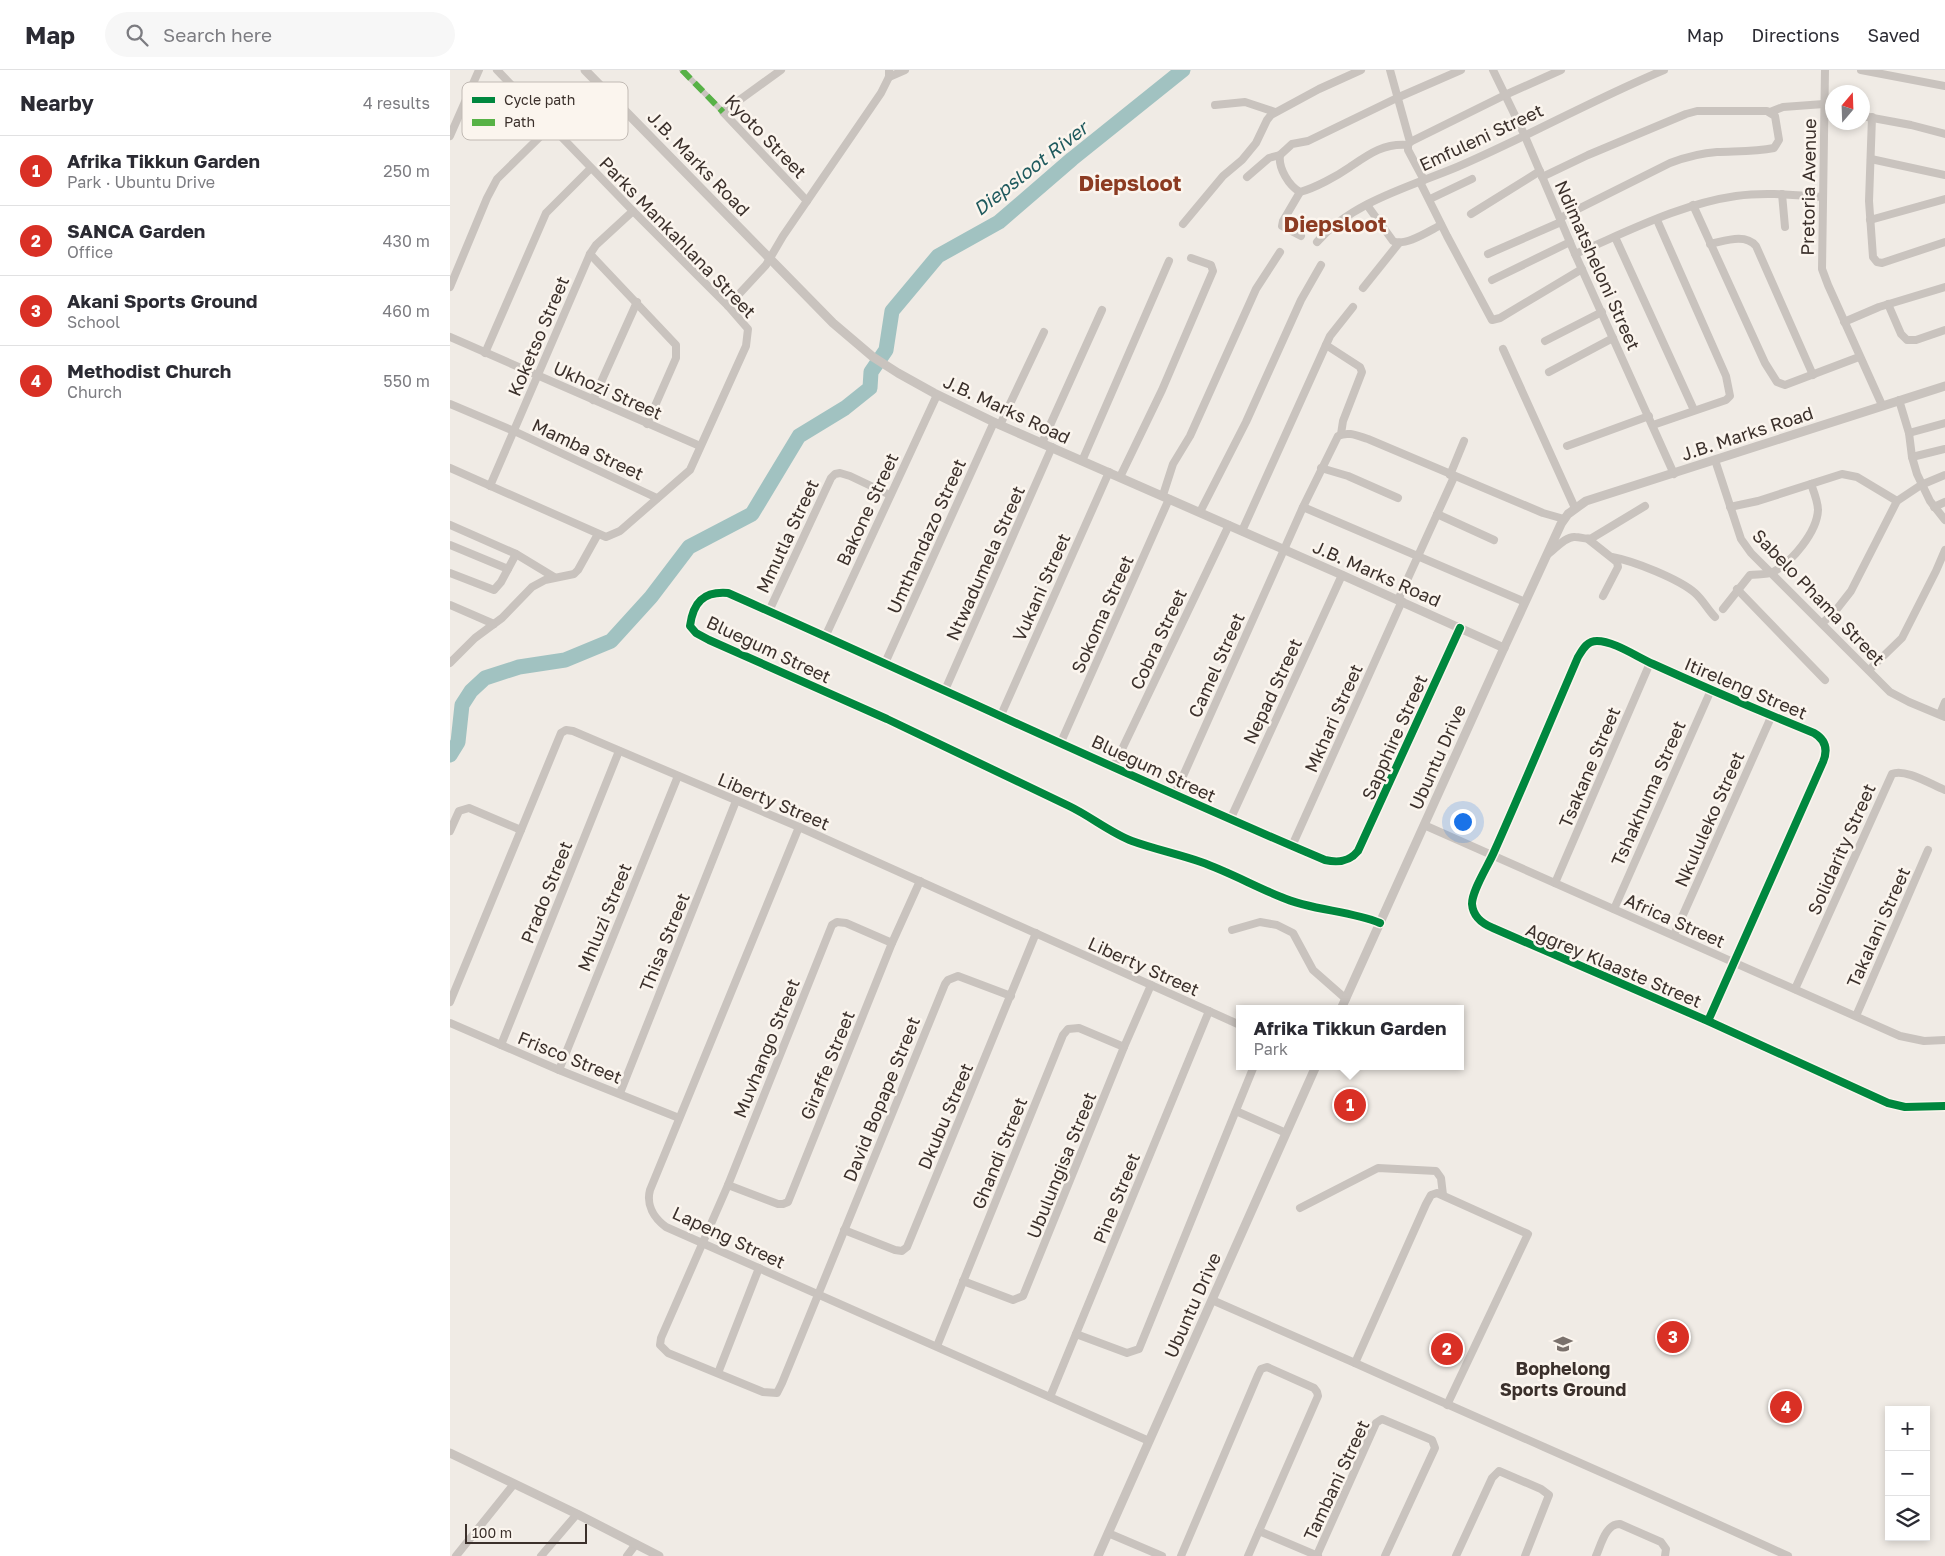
<!DOCTYPE html>
<html lang="en">
<head>
<meta charset="utf-8">
<style>
	:root { --surface:#fff; --page:#f7f7f7; --text:#2b2b33; --muted:#7c7c81; --line:#e1e1e2; --accent:#d93025 }
	body { margin:0; font-family:"Golos Text",sans-serif; background:var(--page); color:var(--text) }
	.controls { position:absolute; right:15px; bottom:15px; display:grid; overflow:hidden; border-radius:0px; box-shadow:0 2px 8px #0003 }
	.controls button { width:45px; height:45px; display:grid; place-items:center; padding:0; border:0; border-bottom:1px solid var(--line); background:var(--surface); color:var(--text); font:25px sans-serif }
	.compass { position:absolute; left:1375px; top:15px; width:45px; height:45px; border-radius:50%; background:var(--surface); box-shadow:0 2px 8px #0003; rotate:19deg }
	.scale { position:absolute; left:15px; bottom:12px; width:122px; box-sizing:border-box; padding-left:5px; border:2px solid #3b302b; border-top:0; font-size:14px; line-height:18px; white-space:nowrap; color:#3b302b; -webkit-text-stroke:4px #fbf5ee; paint-order:stroke }
	.you { position:absolute; left:1012px; top:751px; width:18px; height:18px; margin:-12px; border:4px solid #fff; border-radius:50%; background:#1a73e8; box-shadow:0 0 0 8px #1a73e833 }
	.badge { display:grid; place-items:center; width:32px; height:32px; border-radius:50%; background:var(--accent); color:#fff; font-size:16px; font-weight:700 }
	.pin { position:absolute; translate:-50% -50%; border:2px solid #fff; box-shadow:0 1px 5px #0006 }
	.popup { position:absolute; left:786px; top:935px; width:228px; height:65px; box-sizing:border-box; display:grid; place-content:center; border-radius:0px; background:var(--surface); filter:drop-shadow(0 1px 4px #0005); font-size:16px; white-space:nowrap; color:var(--muted) }
	.popup b { font-size:19px; color:var(--text) }
	.popup::after { content:''; position:absolute; left:50%; top:100%; margin-left:-10px; border:10px solid transparent; border-top-color:var(--surface) }
	.list { margin:0; padding:0; list-style:none }
	h2 { display:flex; justify-content:space-between; align-items:center; height:65px; margin:0; padding:0 20px; font-size:21px }
	h2 small { font-size:16px; font-weight:400; color:var(--muted) }
	.list li { display:grid; grid-template-columns:32px 1fr auto; gap:15px; align-items:center; box-sizing:border-box; height:70px; padding:0 20px; border-top:1px solid var(--line) }
	.list b { display:block; font-size:19px; white-space:nowrap }
	.list p { margin:0; font-size:16px; white-space:nowrap; color:var(--muted) }
	.list em { font-size:16px; font-style:normal; color:var(--muted) }
	.icon { flex:none; width:28px; height:28px; fill:none; stroke:currentColor; stroke-width:2; stroke-linecap:round; stroke-linejoin:round }
	.map { position:relative; flex:none; width:1495px; height:1486px; overflow:hidden }
	header { display:flex; align-items:center; gap:30px; box-sizing:border-box; height:70px; padding:0 25px; background:var(--surface); border-bottom:1px solid var(--line) }
	header strong { font-size:24px }
	nav { display:flex; gap:28px; margin-inline-start:auto; font-size:18px }
	.search { width:350px; height:45px; background:var(--page); display:flex; align-items:center; gap:12px; box-sizing:border-box; padding:0 18px; border-radius:28px; color:var(--muted); font-size:19px }
	main { display:flex }
	aside { flex:1; background:var(--surface) }
	.map>svg:first-child { display:block }
	.lines { fill:none; stroke-linecap:round; stroke-linejoin:round }
	.river { stroke:#a1c2c1; stroke-width:15 }
	.pedestrian { stroke:#c9c3be; stroke-width:5.5 }
	.minor { stroke:#c9c3be; stroke-width:8 }
	.tertiary { stroke:#c9c3be; stroke-width:9 }
	.quiet { stroke:#57b246; stroke-width:6; stroke-dasharray:12 6; stroke-linecap:butt }
	.cycleway-casing { stroke:#fbf5ee; stroke-width:11 }
	.cycleway { stroke:#00873e; stroke-width:8 }
	.labels { text-anchor:middle; dominant-baseline:central; stroke-width:5; stroke-linejoin:round; paint-order:stroke }
	.street-label { font-size:18px; fill:#3b302b; stroke:#fbf5ee }
	.poi-label { font-size:18px; font-weight:bold; fill:#3b302b; stroke:#fbf5ee }
	.water-label { font-size:19px; font-style:italic; fill:#1f5a5e; stroke:#fbf5ee }
	.district-label { font-size:22px; font-weight:bold; fill:#8c3b22; stroke:#fbf5ee }
	.key { fill:#fbf5ee; stroke:#c1bab4; stroke-width:1 }
	.key-label { font-size:14px; fill:#3b302b }
</style>
</head>
<body>
<header>
<strong>Map</strong>
<div class="search"><svg class="icon" aria-label="search" viewBox="0 0 24 24"><circle cx="10" cy="10" r="6"/><path d="M15 15l6 6"/></svg>Search here</div>
<nav><a>Map</a><a>Directions</a><a>Saved</a></nav>
</header>
<main>
<aside>
<h2>Nearby<small>4 results</small></h2>
<ul class="list">
<li><span class="badge">1</span><div><b>Afrika Tikkun Garden</b><p>Park · Ubuntu Drive</p></div><em>250 m</em></li>
<li><span class="badge">2</span><div><b>SANCA Garden</b><p>Office</p></div><em>430 m</em></li>
<li><span class="badge">3</span><div><b>Akani Sports Ground</b><p>School</p></div><em>460 m</em></li>
<li><span class="badge">4</span><div><b>Methodist Church</b><p>Church</p></div><em>550 m</em></li>
</ul>
</aside>
<div class="map">
<svg width="1495" height="1486" viewBox="0 0 1495 1486">
	<rect width="100%" height="100%" fill="#f0ebe5"/>
	<g class="lines">
		<polyline class="river" points="0,685 8,672 12,635 21,621 35,608 69,597 115,590 161,571 201,527 239,477 302,444 349,366 395,338 420,318 421,302 436,280 442,241 488,186 549,152 622,89 733,0"/>
		<polyline class="pedestrian" points="232,0 273,42"/>
		<g class="minor">
			<polyline points="331,0 273,42 357,131"/>
			<polyline points="940,0 960,72"/>
			<polyline points="1043,0 1074,64 1125,184 1224,404"/>
			<polyline points="1375,0 1372,199 1378,215 1432,335"/>
			<polyline points="1411,0 1495,16"/>
			<polyline points="439,7 455,0"/>
			<polyline points="765,35 795,32 825,42"/>
			<polyline points="1320,42 1333,37 1374,34"/>
			<polyline points="1412,46 1461,55 1495,64"/>
			<polyline points="1422,47 1419,131 1423,187 1427,192 1432,193 1495,172"/>
			<polyline points="0,66 29,0"/>
			<path d="M958,75c-24,-2 -39,9 -58,22 -13,9 -35,21 -50,25 -11,-6 -22,-24 -20,-37l12,-11 16,-3 91,-44 62,-27"/>
			<polyline points="1421,89 1495,105"/>
			<polyline points="797,107 819,88 830,85"/>
			<path d="M1092,107l46,-22 98,-41 11,-3h70l8,5 4,24 -5,8c-19,4 -38,3 -57,4 -16,1 -31,5 -47,11l-110,55"/>
			<polyline points="974,110 958,80 958,75 960,72 1055,25 1111,0"/>
			<polyline points="970,112 997,166 1042,250 1050,248 1132,199"/>
			<polyline points="850,122 833,151 832,156 851,166"/>
			<polyline points="1332,124 1335,157"/>
			<polyline points="980,129 1022,109"/>
			<path d="M917,135l26,36c12,6 36,-10 48,-16"/>
			<polyline points="1243,135 1315,293 1327,312 1335,315 1409,287"/>
			<polyline points="1021,144 1090,101"/>
			<polyline points="1420,150 1495,129"/>
			<polyline points="733,154 773,106 792,90 806,73 817,50 821,45 869,19 911,0"/>
			<polyline points="1165,167 1244,340"/>
			<path d="M867,172c35,-40 92,-55 140,-75 70,-30 137,-68 207,-97"/>
			<path d="M1260,174c15,-3 35,-11 46,2l57,129"/>
			<polyline points="140,184 226,275 226,288 197,354"/>
			<polyline points="1038,184 1111,152"/>
			<path d="M1125,184c52,-22 105,-50 161,-58 29,-4 58,-1 87,1"/>
			<polyline points="1042,210 1120,172"/>
			<polyline points="0,217 37,128 47,109 101,56"/>
			<polyline points="913,218 949,173"/>
			<polyline points="1438,234 1451,264 1457,270 1466,270 1495,260"/>
			<polyline points="278,236 316,195 333,166 431,23 439,7 439,0"/>
			<polyline points="1394,252 1429,237 1495,217"/>
			<polyline points="0,267 250,376"/>
			<polyline points="1095,271 1152,242"/>
			<polyline points="876,275 910,297 912,302 893,351 891,364"/>
			<polyline points="1053,279 1125,438"/>
			<polyline points="35,283 96,143 141,98"/>
			<polyline points="1099,302 1163,268"/>
			<polyline points="143,330 187,232"/>
			<polyline points="1449,330 1459,363 1462,387 1467,404 1480,431 1495,450"/>
			<polyline points="0,334 64,361 207,428"/>
			<polyline points="550,355 594,262"/>
			<polyline points="1203,355 1276,330 1280,326 1276,306 1207,150"/>
			<polyline points="1459,363 1495,353"/>
			<polyline points="592,373 652,240"/>
			<polyline points="1117,376 1199,346"/>
			<polyline points="1462,387 1495,379"/>
			<polyline points="1265,390 1291,469 1301,483 1440,622 1459,632 1495,647"/>
			<polyline points="632,391 719,191"/>
			<polyline points="0,398 156,467 170,461 240,400 296,276 298,259 278,236 183,141 47,0"/>
			<polyline points="871,398 898,406 948,428"/>
			<polyline points="1000,405 1014,371"/>
			<polyline points="670,407 712,320 763,201 761,195 741,188"/>
			<polyline points="40,416 140,184 146,175 183,141"/>
			<polyline points="713,425 723,394 740,366 806,219 830,182"/>
			<polyline points="853,437 1075,532"/>
			<polyline points="1280,437 1308,431 1392,404 1407,407 1447,431"/>
			<polyline points="1484,437 1495,432"/>
			<polyline points="750,442 796,352 851,230 871,195"/>
			<polyline points="987,444 1044,470"/>
			<polyline points="0,455 66,484 104,507"/>
			<polyline points="792,461 880,266 903,237"/>
			<polyline points="1138,469 1167,492 1168,497 1153,526"/>
			<polyline points="0,475 58,499"/>
			<path d="M1098,484c7,-5 18,-18 27,-17 7,0 10,3 17,1l53,-32"/>
			<path d="M1162,487c22,4 67,22 83,36 8,7 13,17 20,24"/>
			<polyline points="0,503 44,520 51,512 66,484"/>
			<polyline points="1287,519 1375,610"/>
			<polyline points="948,530 1004,407"/>
			<polyline points="0,535 44,554"/>
			<path d="M1273,539l27,-34c7,-1 17,0 23,-3 19,-10 44,-40 45,-62 0,-8 -4,-18 -7,-26"/>
			<polyline points="319,541 381,408 385,404 390,403 400,406 440,425"/>
			<polyline points="1372,553 1383,544 1401,521 1447,431 1471,415 1495,405"/>
			<polyline points="375,567 487,325"/>
			<polyline points="0,593 25,568 52,548 82,517 95,510 124,504 128,500 148,464"/>
			<polyline points="435,593 544,352"/>
			<polyline points="1419,600 1452,568 1486,501 1495,480"/>
			<polyline points="495,620 602,377"/>
			<polyline points="1490,644 1495,632"/>
			<polyline points="551,645 659,402"/>
			<polyline points="611,672 719,429"/>
			<polyline points="664,696 779,455"/>
			<path d="M725,724l128,-287 35,-71c10,-5 20,0 30,3l175,74 21,6"/>
			<polyline points="780,750 892,505"/>
			<polyline points="974,755 1450,966 1474,971 1495,970"/>
			<path d="M349,757l-149,363c-4,15 4,28 16,37l483,214"/>
			<polyline points="0,761 9,741 19,738 71,760"/>
			<polyline points="842,776 952,531"/>
			<polyline points="1105,813 1200,593"/>
			<polyline points="1164,839 1261,620"/>
			<path d="M930,853c-32,-13 -67,-12 -99,-26 -27,-11 -52,-25 -80,-35 -23,-8 -47,-13 -69,-21 -21,-8 -42,-25 -63,-35l-182,-87 -178,-79 -13,-7 -6,-7c3,-23 13,-35 38,-33 199,88 396,182 597,267 13,3 24,2 33,-9l102,-223"/>
			<polyline points="782,860 810,852 827,855 843,863 863,900 896,929"/>
			<polyline points="1224,865 1322,645"/>
			<polyline points="442,873 396,853 387,852 382,855 278,1115 211,1268 210,1275 218,1283 313,1322 327,1323 332,1313 495,914 498,910 508,906 561,926"/>
			<path d="M1345,919l97,-215c13,-6 40,11 53,16"/>
			<polyline points="0,932 111,663 116,660 123,661 349,757 790,955"/>
			<polyline points="1406,946 1478,780"/>
			<path d="M1258,951l115,-259c5,-12 3,-22 -9,-29 -54,-22 -108,-45 -161,-69 -16,-7 -39,-23 -56,-23 -10,0 -14,8 -19,16 -28,65 -55,130 -84,195 -6,14 -22,38 -22,52 1,13 11,20 21,24l215,93 180,82 17,4 40,-1"/>
			<polyline points="0,953 109,1000 229,1048"/>
			<polyline points="51,975 169,681"/>
			<polyline points="109,1000 228,706"/>
			<polyline points="170,1023 286,731"/>
			<polyline points="786,1041 836,1063"/>
			<polyline points="278,1115 328,1134 333,1134 338,1132 442,873 470,811"/>
			<polyline points="850,1138 928,1098 986,1101 991,1108 993,1125"/>
			<polyline points="394,1160 445,1180 452,1181 457,1177 586,863"/>
			<polyline points="513,1211 563,1230 573,1226 674,977 701,915"/>
			<polyline points="762,1230 905,1293"/>
			<polyline points="626,1264 677,1283 689,1279 804,996"/>
			<polyline points="487,1276 613,965 618,959 629,958 674,977"/>
			<polyline points="268,1303 309,1198"/>
			<polyline points="600,1327 759,941"/>
			<path d="M997,1335l81,-171 -91,-41 -6,2 -5,9 -71,159c144,65 289,127 433,193"/>
			<polyline points="809,1461 868,1486"/>
			<polyline points="658,1463 712,1486"/>
			<polyline points="867,1485 926,1353 932,1349 982,1370 985,1378 935,1486"/>
			<polyline points="6,1486 64,1414"/>
			<polyline points="91,1486 127,1444"/>
			<polyline points="177,1486 186,1474"/>
			<polyline points="731,1486 808,1305 811,1299 817,1297 864,1318 867,1322 868,1326 798,1486"/>
			<polyline points="1006,1486 1042,1408 1049,1401 1091,1419 1099,1425 1075,1486"/>
			<path d="M1146,1486c5,-11 10,-33 24,-32l41,18 5,7 -1,7"/>
		</g>
		<g class="tertiary">
			<polyline points="135,0 383,253 423,287 448,303 484,323 550,355 892,505 1054,578"/>
			<polyline points="891,939 1054,578 1111,454 1118,444 1136,431 1495,316"/>
			<polyline points="0,1383 127,1444 209,1486"/>
			<polyline points="648,1486 866,996"/>
		</g>
		<polyline class="quiet" points="232,0 273,42"/>
		<g class="cycleway-casing">
			<g id="cycleway">
				<path d="M930,853c-32,-13 -67,-12 -99,-26 -27,-11 -52,-25 -80,-35 -23,-8 -47,-13 -69,-21 -21,-8 -42,-25 -63,-35l-182,-87 -178,-79 -13,-7 -6,-7c3,-23 13,-35 38,-33 199,88 396,182 597,267 13,3 24,2 33,-9l102,-223"/>
				<path d="M1258,951l115,-259c5,-12 3,-22 -9,-29 -54,-22 -108,-45 -161,-69 -16,-7 -39,-23 -56,-23 -10,0 -14,8 -19,16 -28,65 -55,130 -84,195 -6,14 -22,38 -22,52 1,13 11,20 21,24l215,93 180,82 17,4 40,-1"/>
			</g>
		</g>
		<use href="#cycleway" class="cycleway"/>
	</g>
	<defs>
		<g id="school-bare" transform="scale(1.5)"><path d="M0-5L7-2L0 1L-7-2ZM-4 1L0 2.5L4 1V4Q0 6-4 4Z" fill="#7a716c" stroke="#fbf5ee" stroke-width="2.5" paint-order="stroke"/></g>
	</defs>
	<g fill-rule="evenodd">
		<use href="#school-bare" x="1113" y="1274"/>
	</g>
	<g class="labels">
		<g class="street-label">
			<text transform="translate(316 66) rotate(46)">Kyoto Street</text>
			<text transform="translate(1031 67) rotate(-25)">Emfuleni Street</text>
			<text transform="translate(249 93) rotate(46)">J.B. Marks Road</text>
			<text transform="translate(1358 117) rotate(-89)">Pretoria Avenue</text>
			<text transform="translate(228 167) rotate(46)">Parks Mankahlana Street</text>
			<text transform="translate(1148 195) rotate(66)">Ndimatsheloni Street</text>
			<text transform="translate(88 266) rotate(-67)">Koketso Street</text>
			<text transform="translate(158 320) rotate(24)">Ukhozi Street</text>
			<text transform="translate(557 339) rotate(25)">J.B. Marks Road</text>
			<text transform="translate(1297 363) rotate(-18)">J.B. Marks Road</text>
			<text transform="translate(138 379) rotate(25)">Mamba Street</text>
			<text transform="translate(417 439) rotate(-65)">Bakone Street</text>
			<text transform="translate(337 466) rotate(-65)">Mmutla Street</text>
			<text transform="translate(476 466) rotate(-66)">Umthandazo Street</text>
			<text transform="translate(535 493) rotate(-66)">Ntwadumela Street</text>
			<text transform="translate(927 503) rotate(24)">J.B. Marks Road</text>
			<text transform="translate(591 517) rotate(-66)">Vukani Street</text>
			<text transform="translate(1369 527) rotate(46)">Sabelo Phama Street</text>
			<text transform="translate(652 544) rotate(-66)">Sokoma Street</text>
			<text transform="translate(708 569) rotate(-65)">Cobra Street</text>
			<text transform="translate(319 579) rotate(25)">Bluegum Street</text>
			<text transform="translate(766 595) rotate(-66)">Camel Street</text>
			<text transform="translate(1296 618) rotate(23)">Itireleng Street</text>
			<text transform="translate(822 621) rotate(-65)">Nepad Street</text>
			<text transform="translate(883 648) rotate(-66)">Mkhari Street</text>
			<text transform="translate(944 667) rotate(-66)">Sapphire Street</text>
			<text transform="translate(987 687) rotate(-66)">Ubuntu Drive</text>
			<text transform="translate(1139 697) rotate(-67)">Tsakane Street</text>
			<text transform="translate(704 698) rotate(25)">Bluegum Street</text>
			<text transform="translate(1198 723) rotate(-66)">Tshakhuma Street</text>
			<text transform="translate(324 731) rotate(23)">Liberty Street</text>
			<text transform="translate(1259 749) rotate(-66)">Nkululeko Street</text>
			<text transform="translate(1391 779) rotate(-66)">Solidarity Street</text>
			<text transform="translate(96 822) rotate(-68)">Prado Street</text>
			<text transform="translate(154 847) rotate(-68)">Mhluzi Street</text>
			<text transform="translate(1225 850) rotate(24)">Africa Street</text>
			<text transform="translate(1428 857) rotate(-66)">Takalani Street</text>
			<text transform="translate(214 872) rotate(-68)">Thisa Street</text>
			<text transform="translate(1164 895) rotate(23)">Aggrey Klaaste Street</text>
			<text transform="translate(694 896) rotate(24)">Liberty Street</text>
			<text transform="translate(316 978) rotate(-68)">Muvhango Street</text>
			<text transform="translate(120 987) rotate(22)">Frisco Street</text>
			<text transform="translate(377 995) rotate(-68)">Giraffe Street</text>
			<text transform="translate(431 1029) rotate(-68)">David Bopape Street</text>
			<text transform="translate(495 1046) rotate(-67)">Dkubu Street</text>
			<text transform="translate(549 1083) rotate(-68)">Ghandi Street</text>
			<text transform="translate(611 1095) rotate(-68)">Ubulungisa Street</text>
			<text transform="translate(666 1128) rotate(-68)">Pine Street</text>
			<text transform="translate(279 1167) rotate(25)">Lapeng Street</text>
			<text transform="translate(742 1235) rotate(-66)">Ubuntu Drive</text>
			<text transform="translate(886 1410) rotate(-65)">Tambani Street</text>
		</g>
		<g class="poi-label">
			<text x="1113" y="1298">Bophelong<tspan x="1113" dy="21">Sports Ground</tspan></text>
		</g>
		<g class="water-label">
			<text transform="translate(580 98) rotate(-38)">Diepsloot River</text>
		</g>
		<g class="district-label">
			<text x="680" y="112">Diepsloot</text>
			<text x="885" y="153">Diepsloot</text>
		</g>
	</g>
	<rect x="12" y="12" width="166" height="58" rx="8" class="key"/>
	<rect x="22" y="27" width="23" height="6" fill="#00873e"/>
	<rect x="22" y="49" width="23" height="7" fill="#57b246"/>
	<g class="key-label">
		<text x="54" y="35">Cycle path</text>
		<text x="54" y="57">Path</text>
	</g>
</svg>
<div class="controls">
<button>+</button>
<button>−</button>
<button><svg class="icon" aria-label="layers" viewBox="0 0 24 24"><path d="M12 4l9 5-9 5-9-5zM3 14l9 5 9-5"/></svg></button>
</div>
<svg class="compass" viewBox="-18 -18 36 36"><path d="M0-13l5 13h-10z" fill="#e53935"/><path d="M0 13l5-13h-10z" fill="#7c7c81"/></svg>
<div class="scale">100 m</div>
<div class="you"></div>
<div class="pin badge" style="left:900px;top:1035px">1</div>
<div class="popup"><b>Afrika Tikkun Garden</b>Park</div>
<div class="pin badge" style="left:997px;top:1279px">2</div>
<div class="pin badge" style="left:1223px;top:1267px">3</div>
<div class="pin badge" style="left:1336px;top:1337px">4</div>
</div>
</main>
</body>
</html>
